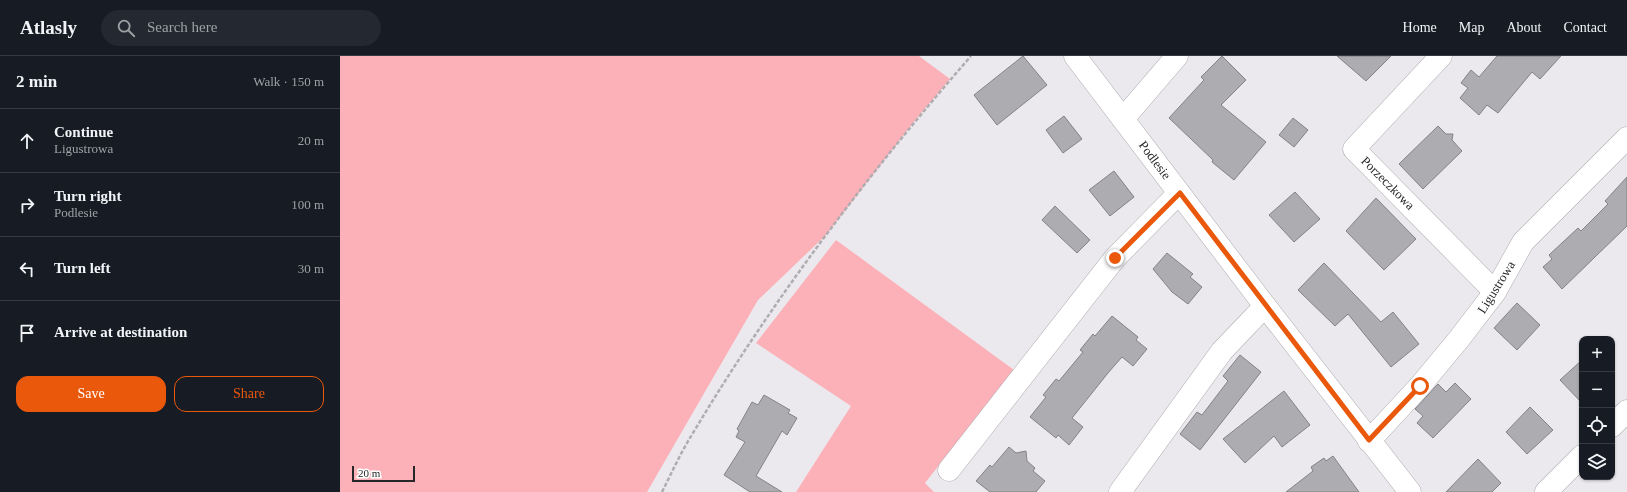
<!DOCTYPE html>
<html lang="en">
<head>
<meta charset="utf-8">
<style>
	:root { --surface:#171b24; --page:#242831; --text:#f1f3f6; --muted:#9ea1a6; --line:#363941; --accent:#ea580c }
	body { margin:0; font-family:"Times New Roman",serif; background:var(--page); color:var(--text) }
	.controls { position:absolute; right:12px; bottom:12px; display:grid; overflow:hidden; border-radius:8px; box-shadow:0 1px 3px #0004 }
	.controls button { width:36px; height:36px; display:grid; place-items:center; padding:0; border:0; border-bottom:1px solid var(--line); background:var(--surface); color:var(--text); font:20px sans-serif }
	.scale { position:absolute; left:12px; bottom:10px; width:63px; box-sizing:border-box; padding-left:4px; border:2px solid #272628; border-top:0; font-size:11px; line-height:14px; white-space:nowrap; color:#272628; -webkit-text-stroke:3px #fff; paint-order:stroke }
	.stop { position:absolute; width:12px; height:12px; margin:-9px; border:3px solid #ea580c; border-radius:50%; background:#fff }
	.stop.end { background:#ea580c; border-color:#fff; box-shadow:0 1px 4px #0008 }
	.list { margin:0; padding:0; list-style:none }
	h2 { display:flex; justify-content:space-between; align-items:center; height:52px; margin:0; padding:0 16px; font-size:17px }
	h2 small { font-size:13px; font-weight:400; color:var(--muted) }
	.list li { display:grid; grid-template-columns:26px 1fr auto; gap:12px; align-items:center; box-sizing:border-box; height:64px; padding:0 16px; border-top:1px solid var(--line) }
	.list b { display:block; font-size:15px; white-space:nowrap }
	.list p { margin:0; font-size:13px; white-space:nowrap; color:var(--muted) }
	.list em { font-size:13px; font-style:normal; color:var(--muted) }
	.actions { display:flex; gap:8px; padding:12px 16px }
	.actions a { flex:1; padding:9px 0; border:1px solid var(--accent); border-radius:12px; text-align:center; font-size:14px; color:var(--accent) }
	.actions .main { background:var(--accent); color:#fff }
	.icon { flex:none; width:22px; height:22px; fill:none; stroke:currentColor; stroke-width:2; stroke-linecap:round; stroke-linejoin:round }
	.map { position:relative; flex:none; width:1287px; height:436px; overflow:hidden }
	header { display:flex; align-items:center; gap:24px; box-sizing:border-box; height:56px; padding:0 20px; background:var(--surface); border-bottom:1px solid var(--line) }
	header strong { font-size:19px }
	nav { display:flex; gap:22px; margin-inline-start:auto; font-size:14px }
	.search { width:280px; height:36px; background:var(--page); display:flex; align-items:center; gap:10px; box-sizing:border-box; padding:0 14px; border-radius:22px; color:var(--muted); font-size:15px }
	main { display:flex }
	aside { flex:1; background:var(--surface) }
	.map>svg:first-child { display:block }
	.green { fill:#fcb0b8 }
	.building { fill:#adadb1; stroke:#838387 }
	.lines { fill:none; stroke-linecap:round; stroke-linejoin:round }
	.minor-casing { stroke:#aeacaf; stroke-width:23 }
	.path { stroke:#afadb0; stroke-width:2.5; stroke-dasharray:4 2; stroke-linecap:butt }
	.minor { stroke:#fff; stroke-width:22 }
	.route { stroke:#ea580c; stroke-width:5 }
	.labels { text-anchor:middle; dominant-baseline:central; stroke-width:3; stroke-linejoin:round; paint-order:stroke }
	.street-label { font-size:13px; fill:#272628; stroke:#fff }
</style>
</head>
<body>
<header>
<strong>Atlasly</strong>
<div class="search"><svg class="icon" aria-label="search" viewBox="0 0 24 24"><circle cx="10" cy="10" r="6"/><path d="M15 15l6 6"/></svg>Search here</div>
<nav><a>Home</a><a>Map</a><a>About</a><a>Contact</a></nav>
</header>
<main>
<aside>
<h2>2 min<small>Walk · 150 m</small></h2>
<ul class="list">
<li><svg class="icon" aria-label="ahead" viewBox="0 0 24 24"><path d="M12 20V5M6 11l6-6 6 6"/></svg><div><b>Continue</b><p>Ligustrowa</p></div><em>20 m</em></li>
<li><svg class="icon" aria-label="right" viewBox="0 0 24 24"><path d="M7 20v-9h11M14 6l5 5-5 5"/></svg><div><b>Turn right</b><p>Podlesie</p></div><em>100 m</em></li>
<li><svg class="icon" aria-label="left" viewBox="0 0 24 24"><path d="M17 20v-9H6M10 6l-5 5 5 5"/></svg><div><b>Turn left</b></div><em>30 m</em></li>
<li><svg class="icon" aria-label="arrive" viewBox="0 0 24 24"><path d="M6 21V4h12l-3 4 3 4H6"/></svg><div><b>Arrive at destination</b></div></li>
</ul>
<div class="actions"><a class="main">Save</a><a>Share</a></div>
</aside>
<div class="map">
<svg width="1287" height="436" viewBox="0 0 1287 436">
	<rect width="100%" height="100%" fill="#ebe9ed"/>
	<g class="green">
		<polygon points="0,0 579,0 610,23 577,62 486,179 418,244 307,436 0,436"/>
		<polygon points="496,184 674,314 585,427 594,436 456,436 511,350 416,287"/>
	</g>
	<g class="building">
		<polygon points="683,0 707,29 657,69 634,39"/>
		<polygon points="882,0 906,24 881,49 926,86 894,124 872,106 873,104 829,62 864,24 861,21"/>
		<polygon points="997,0 1051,0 1026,25"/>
		<polygon points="1157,0 1221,0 1200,23 1192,16 1158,57 1147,49 1139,59 1120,42 1128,32 1121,27 1131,14 1139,21"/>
		<polygon points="724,60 742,83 723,97 706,74"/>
		<polygon points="953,62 968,74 954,91 939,79"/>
		<polygon points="1098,70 1106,78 1113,78 1112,84 1122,95 1083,133 1059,108"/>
		<polygon points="774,115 794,141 770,160 749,134"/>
		<polygon points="1287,121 1287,170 1222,233 1203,211 1212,203 1209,199 1238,172 1241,175 1268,148 1265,145"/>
		<polygon points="955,136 980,163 954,186 929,159"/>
		<polygon points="1036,142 1076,183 1044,214 1006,175"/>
		<polygon points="715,150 750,184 737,197 702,164"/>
		<polygon points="827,197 853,218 850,221 862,231 848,248 832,236 813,213"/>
		<polygon points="984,207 1041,266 1053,256 1079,288 1051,311 1008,258 995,270 958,234"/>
		<polygon points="1177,247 1200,269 1177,294 1154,272"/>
		<polygon points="772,260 798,281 796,284 807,293 793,310 782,301 768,317 732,362 743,371 729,389 718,379 716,382 690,361 706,341 703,339 716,323 719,325 743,296 740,294 753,278 755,280"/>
		<polygon points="900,299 921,316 860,394 840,378 857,356 862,359 888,325 883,320"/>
		<polygon points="1242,304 1242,347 1220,324"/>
		<polygon points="1115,327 1131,343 1093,382 1077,367 1083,360 1075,353 1098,328 1106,336"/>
		<polygon points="944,335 970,369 942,391 934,380 905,407 883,383"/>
		<polygon points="424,339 450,354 448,357 457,362 447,379 442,375 416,420 442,436 410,436 384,419 405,386 396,381 399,375 397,373 412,346 418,349"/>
		<polygon points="1190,351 1213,374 1187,398 1166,376"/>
		<polygon points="669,391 676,397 686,395 687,405 695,412 693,415 705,425 696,436 650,436 636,425 650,409 652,411"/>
		<polygon points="993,400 1019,436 946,436 973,415 971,411 984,402 986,405"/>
		<polygon points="1138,403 1161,427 1152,436 1106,436"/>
	</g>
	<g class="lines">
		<g class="minor-casing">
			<g id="minor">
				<polyline points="735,0 925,250 1070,436"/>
				<polyline points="1101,0 1014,93 1155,236"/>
				<polyline points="783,63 837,0"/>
				<polyline points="1272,370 1287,355"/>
				<polyline points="1029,385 1080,330 1119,283 1155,236 1183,186 1287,82"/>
				<polyline points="609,414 775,202 839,137"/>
				<polyline points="780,436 882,295 925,250"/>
				<polyline points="1206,436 1242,400"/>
			</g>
		</g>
		<path class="path" d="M322,436c10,-20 19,-40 31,-59 80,-134 175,-259 278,-377"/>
		<use href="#minor" class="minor"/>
	</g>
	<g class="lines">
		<polyline class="route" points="775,202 840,137 1029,384 1080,330"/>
	</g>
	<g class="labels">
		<g class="street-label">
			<text transform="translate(815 104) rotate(53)">Podlesie</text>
			<text transform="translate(1048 127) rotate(45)">Porzeczkowa</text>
			<text transform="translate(1156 231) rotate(-58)">Ligustrowa</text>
		</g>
	</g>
</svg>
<div class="controls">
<button>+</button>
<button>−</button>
<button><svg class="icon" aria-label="locate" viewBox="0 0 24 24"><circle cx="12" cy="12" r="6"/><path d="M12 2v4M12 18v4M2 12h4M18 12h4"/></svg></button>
<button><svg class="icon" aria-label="layers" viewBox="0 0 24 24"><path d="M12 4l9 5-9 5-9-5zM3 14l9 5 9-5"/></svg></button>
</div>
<div class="scale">20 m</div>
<div class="stop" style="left:1080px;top:330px"></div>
<div class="stop end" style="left:775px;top:202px"></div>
</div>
</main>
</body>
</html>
